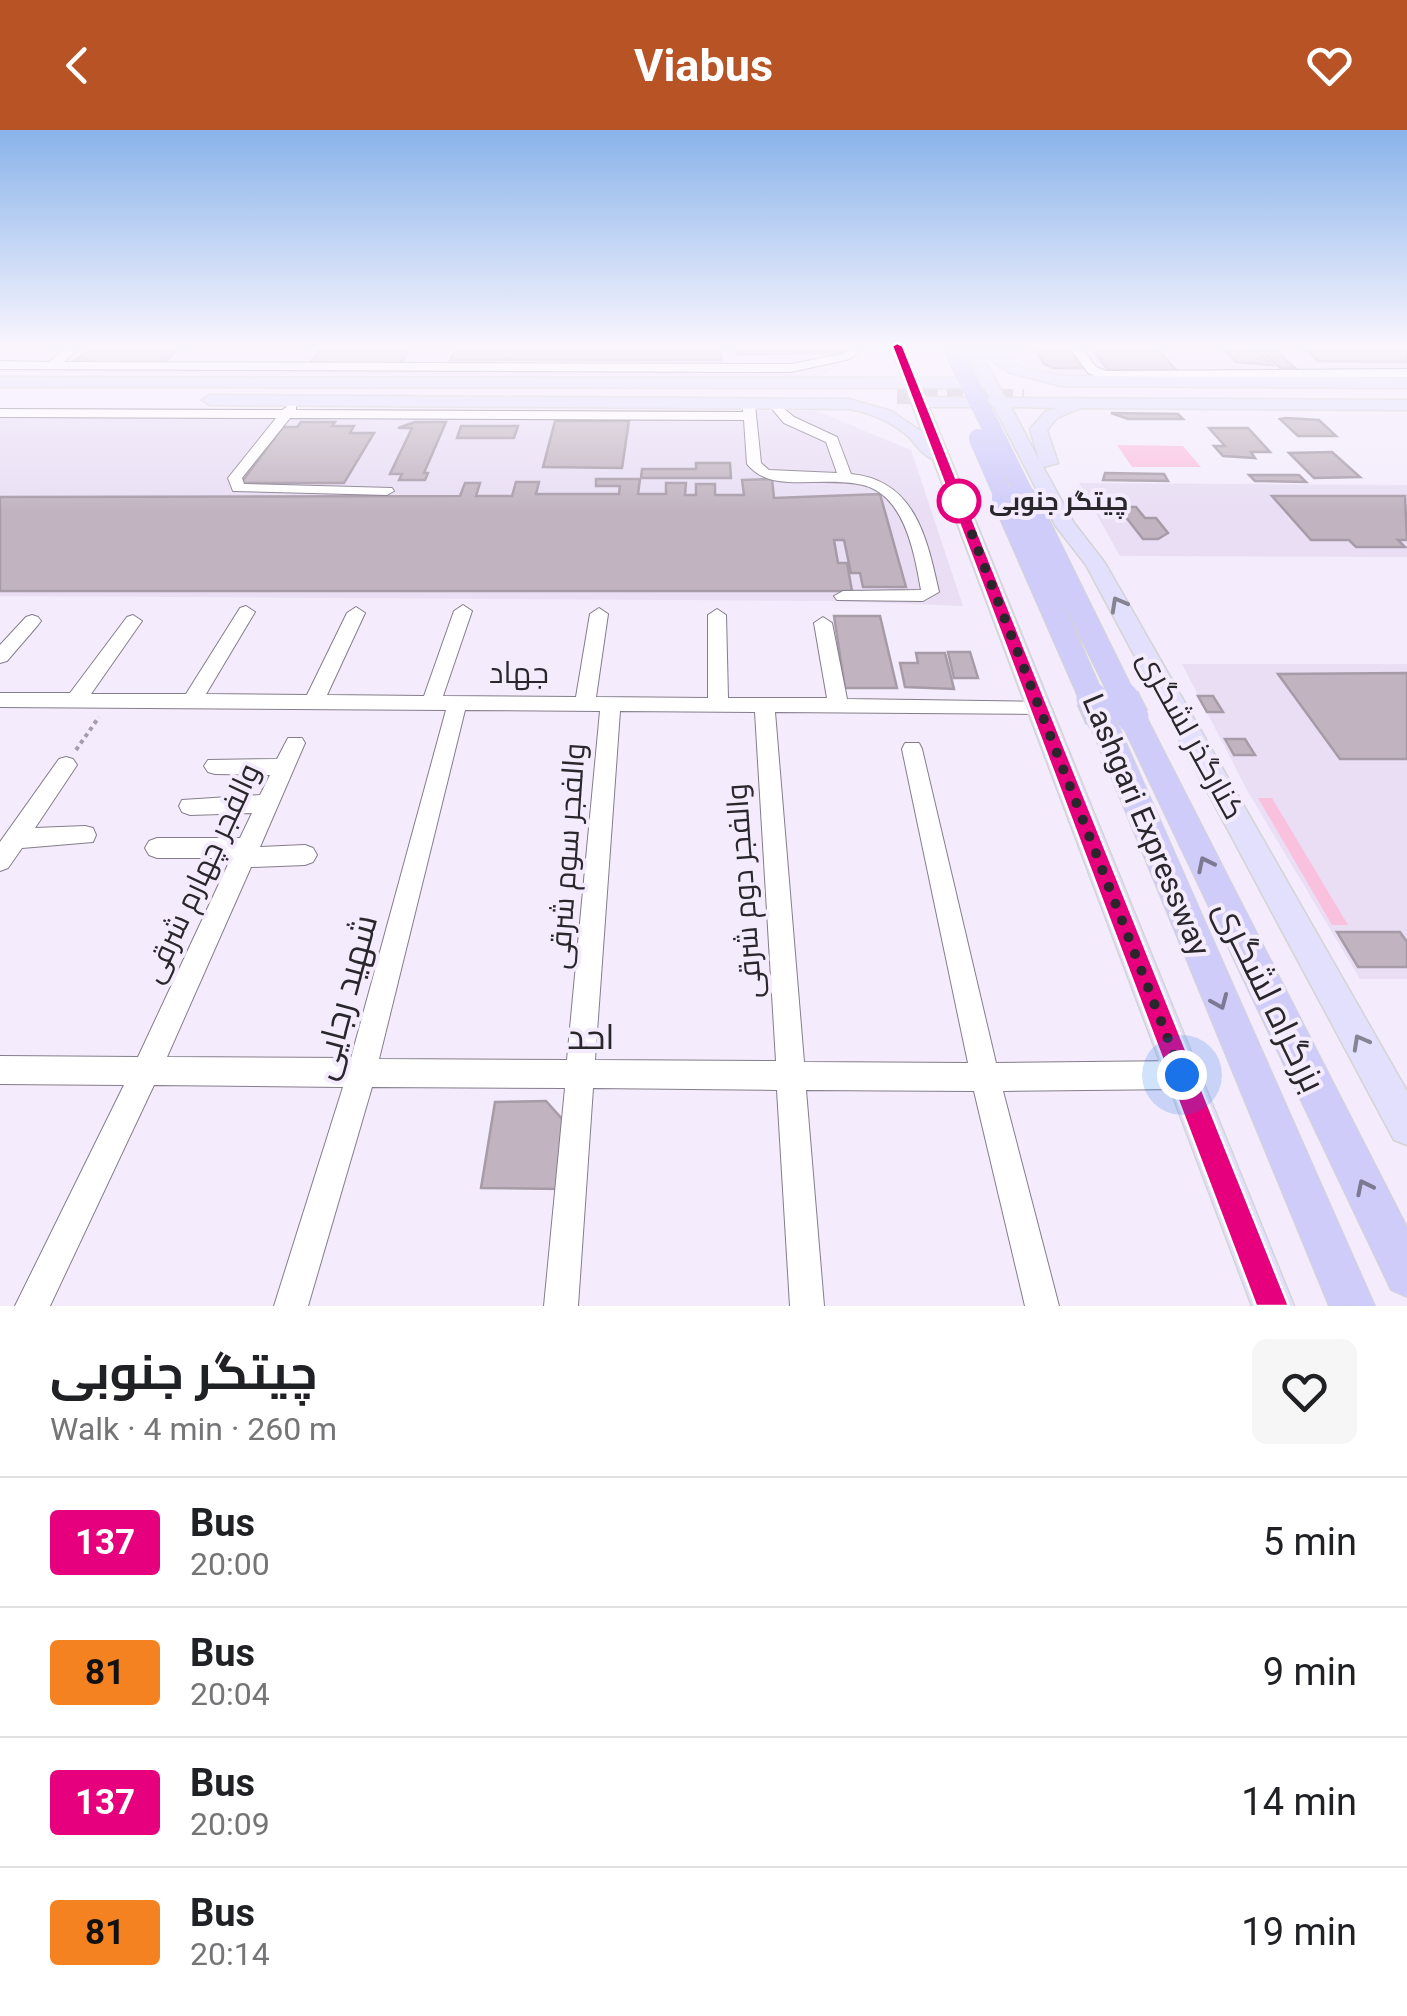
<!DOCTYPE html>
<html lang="en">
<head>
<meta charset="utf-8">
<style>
	body { margin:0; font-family:Roboto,Cairo,sans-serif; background:#f6f6f6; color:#202124; height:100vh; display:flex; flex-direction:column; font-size:38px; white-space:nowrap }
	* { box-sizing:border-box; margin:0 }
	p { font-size:32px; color:#757577 }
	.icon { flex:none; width:55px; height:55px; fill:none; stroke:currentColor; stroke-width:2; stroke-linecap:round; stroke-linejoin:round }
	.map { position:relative; height:1176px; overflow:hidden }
	.side { display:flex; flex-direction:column; background:#fff; flex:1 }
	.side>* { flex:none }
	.badge { padding:0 20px; border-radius:8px; font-size:35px; line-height:65px }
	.you { position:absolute; width:50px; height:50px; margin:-25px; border:8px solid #fff; border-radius:50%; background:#1a73e8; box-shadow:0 0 0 15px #1a73e833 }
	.map>.badge { position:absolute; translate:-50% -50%; box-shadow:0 0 0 5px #fff }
	.round { display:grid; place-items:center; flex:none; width:105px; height:105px; border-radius:15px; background:#f6f6f6 }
	.headline { display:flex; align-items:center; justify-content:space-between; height:170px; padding:0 50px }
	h1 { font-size:48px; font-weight:700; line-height:75px }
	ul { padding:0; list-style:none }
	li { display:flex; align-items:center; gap:30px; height:130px; padding:0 50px; border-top:2px solid #e0e0e0 }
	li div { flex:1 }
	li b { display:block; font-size:38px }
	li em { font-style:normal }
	li .badge { min-width:110px; font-weight:700; text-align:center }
	header { display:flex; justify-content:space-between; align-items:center; height:130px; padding:0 50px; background:#b85325; color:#fff; font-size:45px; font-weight:700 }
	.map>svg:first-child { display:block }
	.built { fill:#e9def4 }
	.green { fill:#fac1df }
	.building { fill:#c1b4c0; stroke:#a79ba7; stroke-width:2.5 }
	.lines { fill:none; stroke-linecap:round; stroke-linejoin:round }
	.major-tunnel { stroke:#cbc4d2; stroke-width:16; stroke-dasharray:16 9; stroke-linecap:butt }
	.minor-casing { stroke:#847d8b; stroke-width:2 }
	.major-casing { stroke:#d4d4d5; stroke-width:3 }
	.highway-casing { stroke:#d4d4d5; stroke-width:2 }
	.path { stroke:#a49eaa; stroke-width:4; stroke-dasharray:4 4; stroke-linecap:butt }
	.minor { fill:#fff; fill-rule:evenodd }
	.major { fill:#e2e0fc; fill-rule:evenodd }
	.highway { fill:#cfccfa; fill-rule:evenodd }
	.highway-bridge-far2-casing { stroke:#d4d4d5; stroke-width:19; stroke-linecap:butt }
	.highway-bridge-far1-casing { stroke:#d4d4d5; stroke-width:26; stroke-linecap:butt }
	.highway-bridge-casing { stroke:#d4d4d5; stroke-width:34; stroke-linecap:butt }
	.highway-bridge-far2 { stroke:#cfccfa; stroke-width:18 }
	.highway-bridge-far1 { stroke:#cfccfa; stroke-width:24 }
	.highway-bridge { stroke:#cfccfa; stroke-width:31 }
	.oneway { stroke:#868394 }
	.oneway2 { stroke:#7c7993 }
	.line { fill:#e6007e; stroke:#fff; stroke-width:2.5 }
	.walk { stroke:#29262c; stroke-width:10; stroke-dasharray:0 18 }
	.stop-dot { fill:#fff; stroke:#e6007e; stroke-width:5 }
	.labels { text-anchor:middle; stroke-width:8; stroke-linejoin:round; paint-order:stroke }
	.far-stop-label { font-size:25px; font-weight:bold; fill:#29262c; stroke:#f4ecfc; text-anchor:start }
	.street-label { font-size:30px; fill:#29262c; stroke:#f4ecfc }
	.near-street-label { font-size:35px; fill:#29262c; stroke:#f4ecfc }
</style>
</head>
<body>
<header><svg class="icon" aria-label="back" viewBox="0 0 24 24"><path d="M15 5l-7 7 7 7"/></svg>Viabus<svg class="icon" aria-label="heart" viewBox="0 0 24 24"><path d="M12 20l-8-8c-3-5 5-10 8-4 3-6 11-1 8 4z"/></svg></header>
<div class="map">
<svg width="1407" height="1176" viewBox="0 0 1407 1176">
	<rect width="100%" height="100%" fill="#f4ecfc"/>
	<path class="built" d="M0 216H870L821 246 0 242Z
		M993 216H1407V249L1050 245 997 222Z
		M0 278 817 281 911 320 963 476 835 471 0 466Z
		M1079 353 1407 355V427L1120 426Z
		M1182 534H1407V849H1360L1248 662Z"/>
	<path class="green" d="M1117 315 1183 316 1201 337H1132Z
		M1258 668H1272L1348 795H1332Z"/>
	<path class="building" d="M92 216H181L164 233H72Z
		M323 216H411L400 234 310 233Z
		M457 216H721V230H450Z
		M736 216H842V223L737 224Z
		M1033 216H1066L1082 238H1053L1044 234Z
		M1090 216H1155L1177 241 1108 240Z
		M1220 216H1252L1272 235 1236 232Z
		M1256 216H1270L1295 238H1280Z
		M1301 216H1407V232L1318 231Z
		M1111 283 1178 284 1183 289H1128Z
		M1286 288 1319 290 1336 306H1298L1280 289Z
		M555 291H629L622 338 543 337Z
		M301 292H335L332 296H354L350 303H374L344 353H241L283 297H297Z
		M415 292H446L424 343H428L425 350H399L402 344H390L412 298H398Z
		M461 296H518L514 308H457Z
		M1209 298H1248L1270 322H1251L1255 328 1223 326 1214 316H1225Z
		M1332 322 1360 347 1314 348 1289 323Z
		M696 333H730L731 348H641L642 339H696Z
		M1105 343 1164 344 1168 351 1103 350Z
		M1249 345H1299L1306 352 1255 351Z
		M596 349H640L638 364H666V353H686L685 365H696V354H715V365H744L742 350 772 349 774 368 880 364 906 457H863L860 443H851L844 410H834L838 433H847L852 461H0V367L460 366 465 353H480L476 366H512L516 352H539L536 364H619L620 356H596Z
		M1272 366H1405L1407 410H1398L1405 417H1356L1349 410H1311Z
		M1118 377H1136L1145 388H1156L1168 403 1158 409H1143Z
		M834 486H880L897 558H845Z
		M948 522H970L978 548H954Z
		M916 523H945L954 559 905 557 900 533H918Z
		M1407 543V629H1340L1278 544Z
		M1198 566H1213L1223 582H1207Z
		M1225 609H1245L1255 625H1234Z
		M1337 802H1400L1407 812V837H1358Z
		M546 971 563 990 559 1059 481 1058 495 972Z"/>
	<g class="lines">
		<path class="major-tunnel" d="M897 266 1024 267"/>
		<g class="minor-casing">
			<path id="minor" d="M68 216H81L64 232 791 234 842 224 854 216H867L850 229 791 242 0 239V231L49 232Z
				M1069 216H1080L1096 237 1106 241 1407 239V247L1105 249 1088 243Z
				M773 269 794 287 837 307 851 344C915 350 927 408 939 462L923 471 837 470 834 466 843 461 921 460C914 421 904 361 858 354 835 350 811 353 788 352 771 351 758 347 747 334L744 290 290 288 242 348 244 354 392 358 394 361 387 365 233 361 228 348 276 288 0 287V279L282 280 291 274 296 275V280L743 282V275L749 271 755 275 761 333 769 340 837 343 826 312 784 293 767 273Z
				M463 475 472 481 443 566 576 567 590 484 599 478 608 484 596 567 708 568V485L717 479 726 485 728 568H827L814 493 823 487 832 493 847 569 1046 572 1049 577 1039 584 775 582 804 932 968 933 902 619 905 613H919L922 619 996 933 1182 931 1192 935 1196 945 1192 955 1182 959 1003 961 1059 1176H1025L974 961 806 960 824 1176H790L777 960 593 958 578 1176H544L565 958 372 957 308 1176H274L343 957 154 955 50 1176H15L124 955 0 954V926L138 927 231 728H157L149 725 145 718 149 711 157 708H240L252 683 190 685 182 682 179 676 182 670 260 665 270 645 215 644 208 642 204 636 208 630 277 629 288 608H302L305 613 260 717 305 715 313 718 317 725 313 732 305 735 251 737 167 927 351 928 446 580 0 577V563H70L127 487 133 485 142 491 91 564H186L240 478 246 476 255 482 206 564 307 565 347 483 356 477 365 483 327 565 424 566 454 481ZM465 580 600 581 567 930 379 929ZM620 581 755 582 776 931 595 930Z
				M32 485 38 487 41 491 38 495 7 531 0 533V515L26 487Z
				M66 627 73 629 77 635 35 698 85 696 93 698 96 705 93 712 22 718 8 738 0 741V712L59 629Z"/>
		</g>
		<g class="major-casing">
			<path id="major" d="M890 216H904L917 248H980L963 216H990L1020 237 1061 246 1407 248V258L1061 256 1010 243 981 223 1005 268 1407 270V280L1080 278 1057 288 1047 300 1058 333 1043 337 1074 393 1105 433 1407 961V1015L1394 1010 1086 435 1055 395 994 277H929L1294 1176H1252L933 329C922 325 917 316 909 307 892 292 871 283 849 279L210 275 202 270 210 265 849 269 891 281 922 302 906 258 0 257V247L902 248ZM921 258H984L990 268 925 267ZM1011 277 1056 278 1045 282 1030 299 1039 330Z"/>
		</g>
		<g class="highway-casing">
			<path id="highway" d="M1101 578 1111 581 1115 588 1375 1176H1329L1087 588 1091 581Z
				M1133 578 1143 581 1147 588 1407 1097V1167L1391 1160 1119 588 1123 581Z"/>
		</g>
		<path class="path" d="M76 620 99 587"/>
		<use href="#minor" class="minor"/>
		<use href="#major" class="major"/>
		<use href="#highway" class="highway"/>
		<g class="highway-bridge-far2-casing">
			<path id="highway-bridge-far2" d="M951 216 1027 370
				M978 308 1005 370"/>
		</g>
		<g class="highway-bridge-far1-casing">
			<path id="highway-bridge-far1" d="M1004 368 1093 571
				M1025 368 1125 571"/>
		</g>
		<g class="highway-bridge-casing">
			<path id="highway-bridge" d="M1092 568 1101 588
				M1123 568 1133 588"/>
		</g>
		<use href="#highway-bridge-far2" class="highway-bridge-far2"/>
		<use href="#highway-bridge-far1" class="highway-bridge-far1"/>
		<use href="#highway-bridge" class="highway-bridge"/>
	</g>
	<defs><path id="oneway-chevron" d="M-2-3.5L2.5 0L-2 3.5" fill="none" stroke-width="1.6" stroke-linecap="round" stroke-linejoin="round" transform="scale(2.5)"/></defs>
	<g class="oneway">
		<use href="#oneway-chevron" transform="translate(1118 474) rotate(-119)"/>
		<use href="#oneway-chevron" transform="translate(1360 912) rotate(-119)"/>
	</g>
	<g class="oneway2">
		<use href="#oneway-chevron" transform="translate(1205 734) rotate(-116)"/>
		<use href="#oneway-chevron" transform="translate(1220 872) rotate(67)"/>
		<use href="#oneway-chevron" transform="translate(1364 1057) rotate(-116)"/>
	</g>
	<linearGradient id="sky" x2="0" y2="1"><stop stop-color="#89b3ea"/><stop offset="0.57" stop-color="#faf6fe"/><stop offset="1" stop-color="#faf6fe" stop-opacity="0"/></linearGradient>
	<rect width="1407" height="381" fill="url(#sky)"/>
	<path class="line" d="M897 213 903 216 1289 1176H1256L892 216Z"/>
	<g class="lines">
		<path class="walk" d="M959 371 1182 945"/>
	</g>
	<circle class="stop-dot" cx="959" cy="371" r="20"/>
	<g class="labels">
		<g class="far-stop-label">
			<text x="989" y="380">چیتگر جنوبی</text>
		</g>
		<g class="street-label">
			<text x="519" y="553">جهاد</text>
			<text transform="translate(1191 605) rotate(61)" y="10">کنارگذر لشگری</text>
			<text transform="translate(1146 695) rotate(67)" y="10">Lashgari Expressway</text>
			<text transform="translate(567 726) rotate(-86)" y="10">والفجر سوم شرقی</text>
			<text transform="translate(201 743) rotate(-65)" y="10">والفجر چهارم شرقی</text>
			<text transform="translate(744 761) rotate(-94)" y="10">والفجر دوم شرقی</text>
		</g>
		<g class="near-street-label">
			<text transform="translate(1270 866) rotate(64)" y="12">بزرگراه لشگری</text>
			<text transform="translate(344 867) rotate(-75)" y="12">شهید رجایی</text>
			<text x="591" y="919">احد</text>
		</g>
	</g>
</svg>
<div class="you" style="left:1182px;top:945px"></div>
</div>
<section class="side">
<div class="headline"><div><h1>چیتگر جنوبی</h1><p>Walk · 4 min · 260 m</p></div><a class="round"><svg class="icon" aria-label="heart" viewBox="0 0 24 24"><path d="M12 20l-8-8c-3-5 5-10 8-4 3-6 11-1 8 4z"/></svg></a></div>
<ul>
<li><span class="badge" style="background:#e6007e;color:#fff">137</span><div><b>Bus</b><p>20:00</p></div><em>5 min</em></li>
<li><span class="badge" style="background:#f58220;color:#111">81</span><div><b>Bus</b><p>20:04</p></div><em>9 min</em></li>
<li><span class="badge" style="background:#e6007e;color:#fff">137</span><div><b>Bus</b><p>20:09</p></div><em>14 min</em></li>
<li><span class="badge" style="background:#f58220;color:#111">81</span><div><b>Bus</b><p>20:14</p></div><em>19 min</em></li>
</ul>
</section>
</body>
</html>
